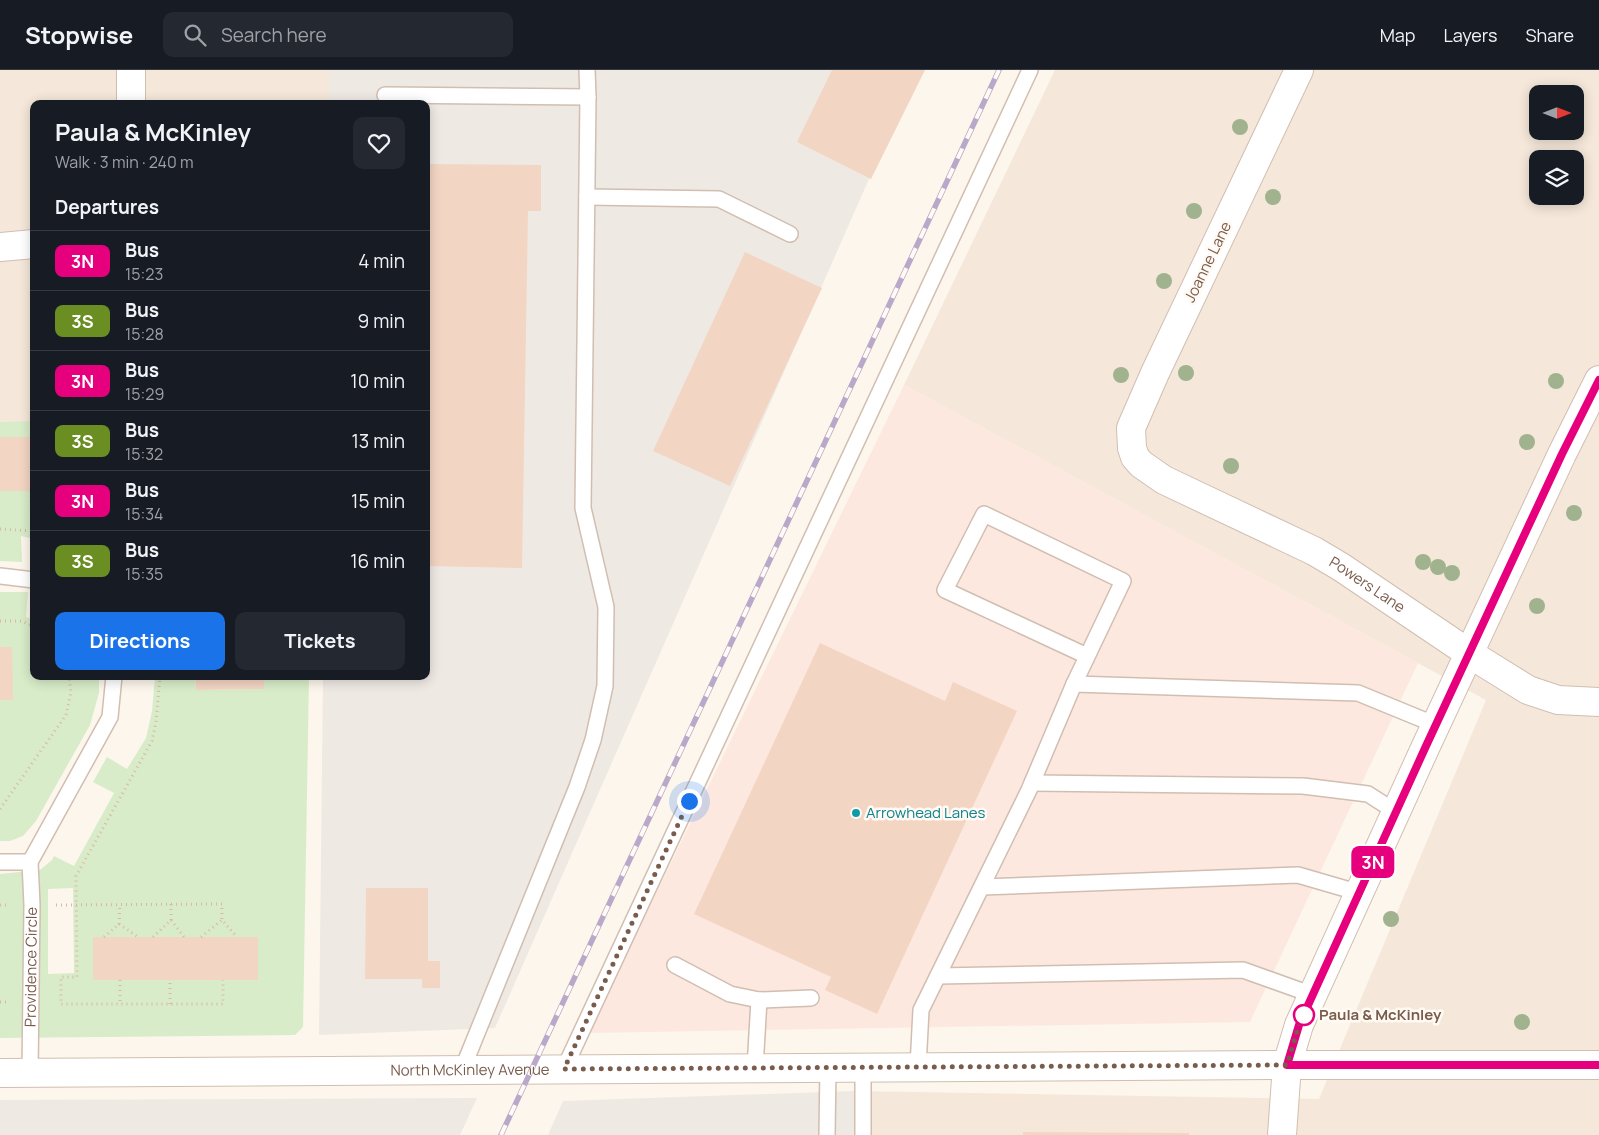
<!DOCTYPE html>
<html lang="en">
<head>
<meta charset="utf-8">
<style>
	body { margin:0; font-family:Manrope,sans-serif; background:#242831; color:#f1f3f6; height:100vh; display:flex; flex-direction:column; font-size:19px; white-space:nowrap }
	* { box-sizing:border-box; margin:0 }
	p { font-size:16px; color:#9ea1a6 }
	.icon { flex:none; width:28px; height:28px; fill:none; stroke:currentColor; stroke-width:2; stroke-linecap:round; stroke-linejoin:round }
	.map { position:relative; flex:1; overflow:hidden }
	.sheet { position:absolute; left:30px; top:30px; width:400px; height:580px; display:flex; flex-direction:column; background:#171b24; border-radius:10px; box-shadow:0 2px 12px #0003 }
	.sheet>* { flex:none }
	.badge { padding:0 10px; border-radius:8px; font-size:18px; line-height:32px }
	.needle { width:32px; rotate:90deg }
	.buttons { position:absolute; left:1529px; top:15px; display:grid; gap:10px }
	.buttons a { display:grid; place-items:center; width:55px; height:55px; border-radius:10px; background:#171b24; box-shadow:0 2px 12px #0003; font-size:25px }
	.you { position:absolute; width:25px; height:25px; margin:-12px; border:4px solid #fff; border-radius:50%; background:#1a73e8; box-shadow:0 0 0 8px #1a73e833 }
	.map>.badge { position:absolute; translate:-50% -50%; box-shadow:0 0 0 2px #fff }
	h2 { padding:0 25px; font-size:19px; line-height:45px }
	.round { display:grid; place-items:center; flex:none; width:52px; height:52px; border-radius:10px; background:#242831 }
	.headline { display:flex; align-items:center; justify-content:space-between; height:85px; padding:0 25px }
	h1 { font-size:24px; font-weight:700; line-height:38px }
	.button { display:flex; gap:10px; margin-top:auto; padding:10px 25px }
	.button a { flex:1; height:58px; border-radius:10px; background:#1a73e8; color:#fff; font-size:20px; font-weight:700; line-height:58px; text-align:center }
	.button a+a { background:#242831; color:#f1f3f6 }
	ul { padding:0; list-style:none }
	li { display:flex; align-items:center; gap:15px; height:60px; padding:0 25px; border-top:1px solid #363941 }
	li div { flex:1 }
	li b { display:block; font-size:19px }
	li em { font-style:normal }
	li .badge { min-width:55px; font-weight:700; text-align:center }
	header { display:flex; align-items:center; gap:30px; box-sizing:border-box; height:70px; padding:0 25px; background:#171b24; border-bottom:1px solid #363941 }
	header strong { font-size:24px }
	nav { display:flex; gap:28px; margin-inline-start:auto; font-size:18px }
	.search { width:350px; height:45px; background:#242831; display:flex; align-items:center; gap:12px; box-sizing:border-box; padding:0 18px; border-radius:10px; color:#9ea1a6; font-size:19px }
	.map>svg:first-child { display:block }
	.residential { fill:#f5e8da; fill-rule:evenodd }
	.commercial { fill:#fde8e0 }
	.industrial { fill:#efe9e4 }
	.green { fill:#d8ecc9; fill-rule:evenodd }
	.building { fill:#f3d5c3 }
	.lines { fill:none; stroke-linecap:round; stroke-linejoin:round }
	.service-casing { stroke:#d1beb0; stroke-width:18 }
	.minor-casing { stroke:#d1beb0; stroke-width:30 }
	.tertiary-casing { stroke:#d1beb0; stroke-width:30 }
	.path { stroke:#d9b8a5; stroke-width:3; stroke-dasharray:1 4; stroke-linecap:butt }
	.service { stroke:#fff; stroke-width:15 }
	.minor { stroke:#fff; stroke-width:28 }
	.tertiary { stroke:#fff; stroke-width:28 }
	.rail-casing { stroke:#b9a8c9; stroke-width:5.5 }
	.rail { stroke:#fffaf3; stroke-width:4; stroke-dasharray:11; stroke-linecap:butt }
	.tree { fill:#a0b28e }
	.line-casing { stroke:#fff; stroke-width:11 }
	.line { stroke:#e6007e; stroke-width:8 }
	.walk { stroke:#7a5c4d; stroke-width:5; stroke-dasharray:0 9 }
	.culture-dot { fill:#0f9aa8; stroke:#fffaf3; stroke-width:2 }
	.stop-dot { fill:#fff; stroke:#e6007e; stroke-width:2.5 }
	.labels { text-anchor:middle; stroke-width:5; stroke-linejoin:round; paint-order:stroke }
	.street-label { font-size:15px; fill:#7a5c4d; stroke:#fffaf3 }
	.culture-label { font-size:15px; fill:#0d838f; stroke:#fffaf3; text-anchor:start }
	.stop-label { font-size:15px; font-weight:bold; fill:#7a5c4d; stroke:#fffaf3; text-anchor:start }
</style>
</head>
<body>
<header>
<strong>Stopwise</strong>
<div class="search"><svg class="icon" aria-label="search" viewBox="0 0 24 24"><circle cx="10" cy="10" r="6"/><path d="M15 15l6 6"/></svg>Search here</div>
<nav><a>Map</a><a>Layers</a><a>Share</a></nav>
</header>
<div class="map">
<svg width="1599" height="1065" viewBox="0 0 1599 1065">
	<rect width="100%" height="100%" fill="#fdf6ec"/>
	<path class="residential" d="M0 0H329V34H34V355H0Z
		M1055 0H1599V1065H854L855 1021 1319 1029 1486 630 904 315ZM1538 24H1575V61H1538ZM1538 89H1575V126H1538Z"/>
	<path class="commercial" d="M904 315 1418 593 1250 952 588 963Z"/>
	<path class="industrial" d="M329 0H917L495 958 319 965 323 606H426V34H329Z
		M855 1021 854 1065H548L563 1031Z
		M477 1028 460 1065H0V1030Z"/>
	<path class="green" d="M34 351V367H0V352Z
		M0 421H34V469L21 466 22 492 0 491Z
		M0 522H28L26 547 34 550V606H76L78 610 99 608V623L90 655 36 751 23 766 10 771H0V630H13L0 577Z
		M155 606H195L196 620 263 619 264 606H309L303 957 295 965 0 968V804L40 800 52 790 54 786 74 796 114 723 93 712 107 687 127 699 146 668 152 641ZM73 818 74 903 48 904V819ZM237 867H258V910H93V868Z"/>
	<path class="building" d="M832 0H925L871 109 797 72Z
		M426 94 541 95V141H528L522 498 426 496Z
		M745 182 822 218 730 416 653 381Z
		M0 367H34V421H0Z
		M820 573 945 631 953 612 1017 641 877 944 825 920 831 907 694 844Z
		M0 577H12L13 630H0Z
		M195 606H264V619L196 620Z
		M366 818H428V891H440V918H422V909H365Z
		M93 867H258V910H93Z
		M1023 1062 1189 1063V1065H1023Z"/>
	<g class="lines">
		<g class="service-casing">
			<g id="service">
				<path d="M385 25 588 27"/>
				<path d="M587 127 719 129 790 164"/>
				<path d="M0 506 34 510"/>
				<path d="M1074 614 1123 511 984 444 945 520 1087 586"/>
				<path d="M1032 713 1303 716 1368 724 1396 742"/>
				<path d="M0 792H30"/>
				<path d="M982 817 1298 805 1360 823"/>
				<path d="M675 895 730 924 759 930 811 928"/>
				<path d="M938 906 1243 900 1313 925"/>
				<path d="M918 997 921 940 1029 720 1074 614 1358 623 1436 655"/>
				<path d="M755 998 759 930"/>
				<path d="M564 999 1030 0"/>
				<path d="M462 1000 577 717 593 670 605 616 606 537 583 438 588 27 587 0"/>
				<path id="s1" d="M30 1002 32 835 30 792 110 647 114 606"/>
				<path d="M827 1065 828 997"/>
				<path d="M863 1065V997"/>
			</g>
		</g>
		<g class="minor-casing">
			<g id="minor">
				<path id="s2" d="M1299 0 1155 303 1131 358 1132 378 1135 387 1141 394 1164 410 1314 481 1341 497 1470 584 1528 620 1558 630 1599 632"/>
				<path d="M131 34V0"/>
				<path d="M0 177 34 174"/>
				<path d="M1282 1065 1287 995"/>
			</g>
		</g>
		<g class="tertiary-casing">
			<g id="tertiary">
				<path d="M1287 995 1299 955 1426 676 1562 384 1599 310"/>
				<path id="s3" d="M0 1003 1287 995H1599"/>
			</g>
		</g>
		<path class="path" d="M31 421 32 461
			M0 459 33 461
			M0 551H22L34 557
			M160 606 156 652 152 671 76 806 77 907H61V934H223V910
			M0 739 66 645 71 622 69 606
			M171 834V850
			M0 835H9
			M56 835 222 834V850
			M119 854 120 834
			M104 867 119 854 138 867
			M153 867 171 850 184 867
			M201 867 222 850 237 867
			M120 910V934
			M0 932H8
			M170 934V910"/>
		<use href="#service" class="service"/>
		<use href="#minor" class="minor"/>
		<use href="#tertiary" class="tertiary"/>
		<g class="rail-casing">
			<path id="rail" d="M501 1065 999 0"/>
		</g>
		<use href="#rail" class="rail"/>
	</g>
	<g class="tree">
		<circle cx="1240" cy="57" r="8"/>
		<circle cx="1273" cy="127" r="8"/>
		<circle cx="1194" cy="141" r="8"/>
		<circle cx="1164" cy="211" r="8"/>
		<circle cx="1186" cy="303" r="8"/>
		<circle cx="1121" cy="305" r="8"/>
		<circle cx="1556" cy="311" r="8"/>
		<circle cx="1527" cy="372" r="8"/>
		<circle cx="1231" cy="396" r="8"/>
		<circle cx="1574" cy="443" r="8"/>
		<circle cx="1423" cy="492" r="8"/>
		<circle cx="1438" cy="497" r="8"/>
		<circle cx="1452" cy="503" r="8"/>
		<circle cx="1537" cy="536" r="8"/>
		<circle cx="1391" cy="849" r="8"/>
		<circle cx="1522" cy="952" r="8"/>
	</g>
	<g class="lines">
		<g class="line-casing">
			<path id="line" d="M1599 310 1562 384 1426 676 1299 955 1287 995H1599"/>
		</g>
		<use href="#line" class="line"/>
		<path class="walk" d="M689 731 564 999 1287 995 1299 955 1305 942 1304 945"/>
	</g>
	<circle class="culture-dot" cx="856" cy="743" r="5"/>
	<circle class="stop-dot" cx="1304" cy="945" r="10"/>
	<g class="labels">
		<g class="street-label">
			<text transform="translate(1208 192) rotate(-64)" y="5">Joanne Lane</text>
			<text dy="5" stroke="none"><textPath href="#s2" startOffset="691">Powers Lane</textPath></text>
			<text dy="5" stroke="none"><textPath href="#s1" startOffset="105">Providence Circle</textPath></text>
			<text dy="5" stroke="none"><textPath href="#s3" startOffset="470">North McKinley Avenue</textPath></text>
		</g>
		<g class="culture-label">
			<text x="866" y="748">Arrowhead Lanes</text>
		</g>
		<g class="stop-label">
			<text x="1319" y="950">Paula &amp; McKinley</text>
		</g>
	</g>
</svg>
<div class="buttons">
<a><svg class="needle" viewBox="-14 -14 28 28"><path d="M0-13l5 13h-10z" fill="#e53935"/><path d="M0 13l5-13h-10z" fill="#9ea1a6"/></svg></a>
<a><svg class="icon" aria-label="layers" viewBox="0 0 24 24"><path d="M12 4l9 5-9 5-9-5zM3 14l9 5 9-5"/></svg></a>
</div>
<div class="you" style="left:689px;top:731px"></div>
<b class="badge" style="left:1373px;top:792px;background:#e6007e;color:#fff">3N</b>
<section class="sheet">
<div class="headline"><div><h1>Paula &amp; McKinley</h1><p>Walk · 3 min · 240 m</p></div><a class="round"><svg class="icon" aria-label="heart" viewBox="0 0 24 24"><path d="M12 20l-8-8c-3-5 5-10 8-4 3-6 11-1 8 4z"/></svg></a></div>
<h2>Departures</h2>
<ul>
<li><span class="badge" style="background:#e6007e;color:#fff">3N</span><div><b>Bus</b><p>15:23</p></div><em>4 min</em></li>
<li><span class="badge" style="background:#6b8e23;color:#fff">3S</span><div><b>Bus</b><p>15:28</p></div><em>9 min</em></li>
<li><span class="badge" style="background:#e6007e;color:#fff">3N</span><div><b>Bus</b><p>15:29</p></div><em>10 min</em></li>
<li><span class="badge" style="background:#6b8e23;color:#fff">3S</span><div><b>Bus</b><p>15:32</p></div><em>13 min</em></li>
<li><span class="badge" style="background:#e6007e;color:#fff">3N</span><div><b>Bus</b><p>15:34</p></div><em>15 min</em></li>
<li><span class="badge" style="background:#6b8e23;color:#fff">3S</span><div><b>Bus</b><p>15:35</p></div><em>16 min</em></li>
</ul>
<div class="button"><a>Directions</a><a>Tickets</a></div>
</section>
</div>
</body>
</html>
